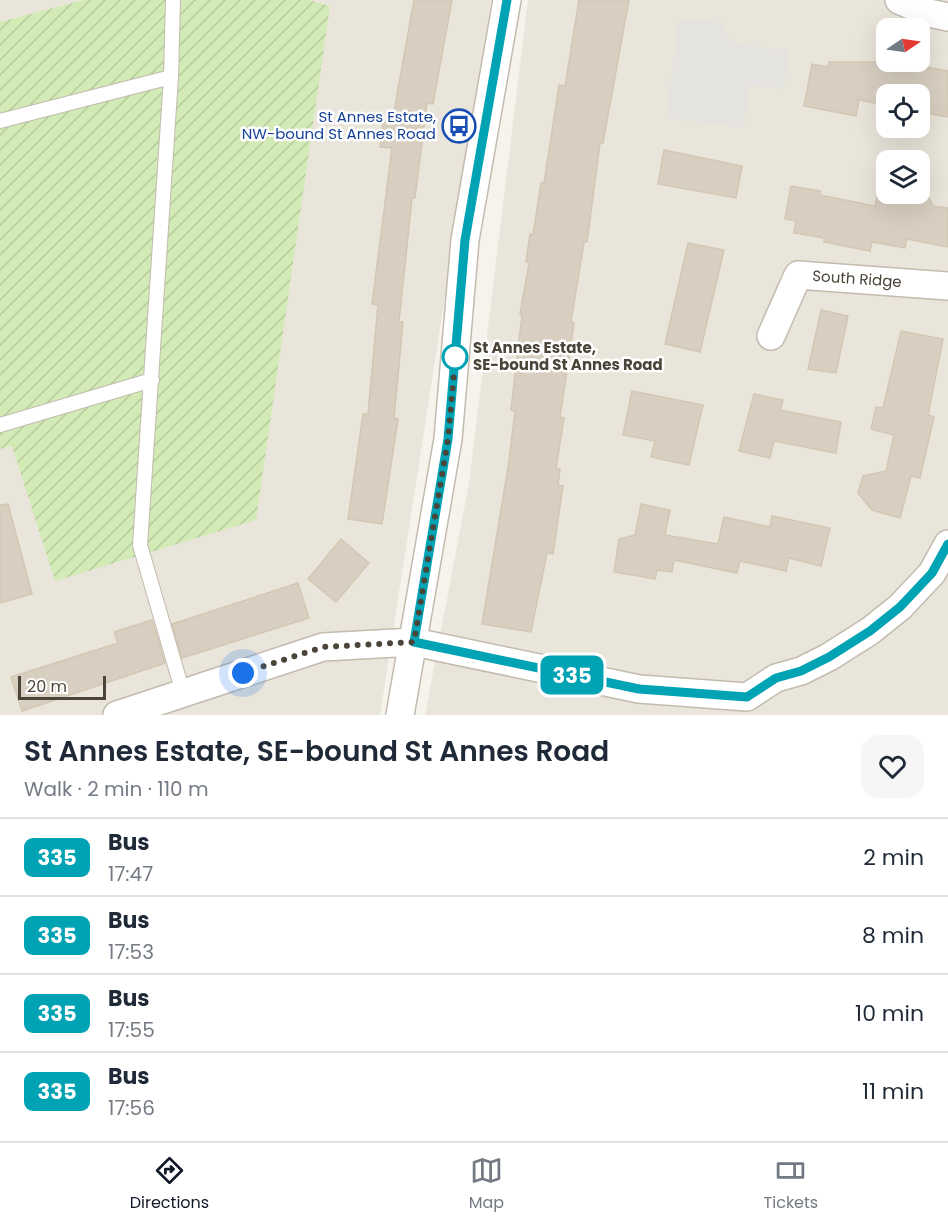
<!DOCTYPE html>
<html lang="en">
<head>
<meta charset="utf-8">
<style>
	body { margin:0; font-family:Poppins,sans-serif; background:#f6f6f7; color:#1f2937; height:100vh; display:flex; flex-direction:column; font-size:22px; white-space:nowrap }
	* { box-sizing:border-box; margin:0 }
	p { font-size:20px; color:#747a83 }
	.icon { flex:none; width:33px; height:33px; fill:none; stroke:currentColor; stroke-width:2; stroke-linecap:round; stroke-linejoin:round }
	.map { position:relative; height:715px; overflow:hidden }
	.panel { display:flex; flex-direction:column; background:#fff; flex:1 }
	.panel>* { flex:none }
	.badge { padding:0 12px; border-radius:9px; font-size:21px; line-height:39px }
	.needle { width:39px; rotate:77deg }
	.tools { position:absolute; left:876px; top:18px; display:grid; gap:12px }
	.tools a { display:grid; place-items:center; width:54px; height:54px; border-radius:12px; background:#fff; box-shadow:0 6px 24px #0002; font-size:30px }
	.scale { position:absolute; left:18px; bottom:15px; width:88px; box-sizing:border-box; padding-left:6px; border:3px solid #4b4439; border-top:0; font-size:16px; line-height:21px; white-space:nowrap; color:#4b4439; -webkit-text-stroke:4px #fff; paint-order:stroke }
	.you { position:absolute; width:30px; height:30px; margin:-15px; border:4px solid #fff; border-radius:50%; background:#1a73e8; box-shadow:0 0 0 9px #1a73e833 }
	.map>.badge { position:absolute; translate:-50% -50%; box-shadow:0 0 0 3px #fff }
	.round { display:grid; place-items:center; flex:none; width:63px; height:63px; border-radius:18px; background:#f6f6f7 }
	.head { display:flex; align-items:center; justify-content:space-between; height:102px; padding:0 24px }
	h1 { font-size:28px; font-weight:600; line-height:45px }
	ul { padding:0; list-style:none }
	li { display:flex; align-items:center; gap:18px; height:78px; padding:0 24px; border-top:2px solid #e0e1e3 }
	li div { flex:1 }
	li b { display:block; font-size:22px }
	li em { font-style:normal }
	li .badge { min-width:66px; font-weight:700; text-align:center }
	.tabs { display:flex; justify-content:space-around; align-items:center; height:84px; border-top:2px solid #e0e1e3; background:#fff; font-size:16px; color:#747a83 }
	.tabs a { display:grid; justify-items:center; gap:3px }
	.tabs .on { color:#111827 }
	.map>svg:first-child { display:block }
	.residential { fill:#eae5da; fill-rule:evenodd }
	.garden { fill:url(#garden-furrows) }
	.parking { fill:#e5e3e0 }
	.building { fill:#d8cfc1; stroke:#d3c7b4; stroke-width:1.5 }
	.lines { fill:none; stroke-linecap:round; stroke-linejoin:round }
	.service-casing { stroke:#c2bbae; stroke-width:16 }
	.minor-casing { stroke:#c2bbae; stroke-width:30 }
	.service { stroke:#fff; stroke-width:14 }
	.minor { stroke:#fff; stroke-width:27 }
	.line-casing { stroke:#fff; stroke-width:14 }
	.line { stroke:#00a3b4; stroke-width:9 }
	.walk { stroke:#4b4439; stroke-width:6; stroke-dasharray:0 10.8 }
	.stop-dot { fill:#fff; stroke:#00a3b4; stroke-width:3 }
	.labels { text-anchor:middle; stroke-width:5; stroke-linejoin:round; paint-order:stroke }
	.transit-label { font-size:15px; fill:#164399; stroke:#fff; text-anchor:end }
	.street-label { font-size:15px; fill:#4b4439; stroke:#fff }
	.stop-label { font-size:15px; font-weight:bold; fill:#4b4439; stroke:#fff; text-anchor:start }
</style>
</head>
<body>
<div class="map">
<svg width="948" height="715" viewBox="0 0 948 715">
	<defs>
		<pattern id="garden-furrows" width="10" height="10" patternUnits="userSpaceOnUse" patternTransform="scale(1.5)"><rect width="10" height="10" fill="#d2eab5"/><path d="M-1 1l2-2M0 10L10 0M9 11l2-2" fill="none" stroke="#b6ca9c"/></pattern>
	</defs>
	<rect width="100%" height="100%" fill="#f6f3ec"/>
	<path class="residential" d="M0 0H83L0 22Z
		M309 0H491L380 715H0V449L12 446 330 6Z
		M528 0H948V715H425L469 483ZM886 28H920V62H886ZM886 94H920V128H886ZM886 160H920V194H886Z"/>
	<path class="garden" d="M83 0H309L330 6 256 520 55 581 12 446 0 449V22Z"/>
	<path class="parking" d="M679 18 721 23 723 32 734 44 789 50 784 89 749 85 744 128 666 118Z"/>
	<path class="building" d="M414 0H452L433 104 427 103 415 198H412L399 322H403L394 418 398 419 382 524 348 519 363 414H368L378 305 372 304 392 148 380 147 383 122 392 123Z
		M579 0H629L603 143H600L587 242H584L571 322 574 323 560 417 564 418 556 469H560L558 485 563 486 553 554 547 553 531 632 482 624 509 461 515 411 511 410 522 315 520 314 529 263 526 262 530 234 533 235 541 183H544L559 85 565 86Z
		M829 62H911V64L948 71V117L920 112V94H886V105L859 100 856 116 804 106 812 64 828 67Z
		M664 150 742 166 736 198 658 184Z
		M920 179 933 206 948 208V247L907 239 905 248 872 242 870 251 824 242V238L794 233 796 221 785 219 791 186 820 191V195L875 206 877 196 911 202 913 194H920Z
		M688 243 724 250 700 352 665 344Z
		M821 310 848 316 836 373 808 369Z
		M901 331 943 339 928 415 934 417 920 478 911 476 900 518 872 510 858 493 863 476 886 471 894 435 871 429 876 407 883 408Z
		M632 391 703 405 689 465 651 457 655 441 623 435Z
		M754 394 783 400 780 410 841 422 836 453 774 441 770 458 739 451Z
		M8 504 32 594 0 603V505Z
		M641 504 670 510 665 535 718 544 724 517 770 527 772 516 830 528 821 566 789 558 786 571 740 561 737 573 674 560 672 572 657 570 655 579 614 572 619 539 635 535Z
		M341 539 369 563 336 602 308 579Z
		M298 583 309 618 182 658 172 624Z
		M152 620 165 663 22 711 11 677 118 643 114 632Z"/>
	<g class="lines">
		<g class="service-casing">
			<path id="service" d="M173 0 171 77 140 545 183 693
				M0 121 171 77
				M0 425 152 380"/>
		</g>
		<g class="minor-casing">
			<path id="minor" d="M899 0 929 13 948 17
				M771 336 798 275 948 286
				M117 715 323 647 414 642 639 689 747 697 776 678 801 671 829 657 870 631 900 607 932 573 948 544
				M400 715 448 439 465 240 507 0"/>
		</g>
		<use href="#service" class="service"/>
		<use href="#minor" class="minor"/>
	</g>
	<g class="lines">
		<g class="line-casing">
			<path id="line" d="M507 0 465 240 448 439 414 642 639 689 747 697 776 678 801 671 829 657 870 631 900 607 932 573 948 544"/>
		</g>
		<use href="#line" class="line"/>
		<path class="walk" d="M243 673 323 647 414 642 448 439 456 351 455 357"/>
	</g>
	<defs>
		<g id="bus-ring" transform="scale(1.725)"><circle r="9.5" fill="#fff" stroke="#1a4fb4" stroke-width="1.5"/><path d="M-5-6H5V4H4V6H2V4H-2V6H-4V4H-5ZM-3.5-4V0h7V-4ZM-3.5 1.2v1.5H-2V1.2ZM2 1.2v1.5H3.5V1.2Z" fill="#1a4fb4"/></g>
	</defs>
	<g fill-rule="evenodd">
		<use href="#bus-ring" x="459" y="126"/>
	</g>
	<circle class="stop-dot" cx="455" cy="357" r="12"/>
	<g class="labels">
		<g class="transit-label">
			<text x="436" y="122">St Annes Estate,<tspan x="436" dy="17">NW-bound St Annes Road</tspan></text>
		</g>
		<g class="street-label">
			<text transform="translate(857 279) rotate(4)" y="5">South Ridge</text>
		</g>
		<g class="stop-label">
			<text x="473" y="353">St Annes Estate,<tspan x="473" dy="17">SE-bound St Annes Road</tspan></text>
		</g>
	</g>
</svg>
<div class="tools">
<a><svg class="needle" viewBox="-14 -14 28 28"><path d="M0-13l5 13h-10z" fill="#e53935"/><path d="M0 13l5-13h-10z" fill="#747a83"/></svg></a>
<a><svg class="icon" aria-label="locate" viewBox="0 0 24 24"><circle cx="12" cy="12" r="6"/><path d="M12 2v4M12 18v4M2 12h4M18 12h4"/></svg></a>
<a><svg class="icon" aria-label="layers" viewBox="0 0 24 24"><path d="M12 4l9 5-9 5-9-5zM3 14l9 5 9-5"/></svg></a>
</div>
<div class="scale">20 m</div>
<div class="you" style="left:243px;top:673px"></div>
<b class="badge" style="left:572px;top:675px;background:#00a3b4;color:#fff">335</b>
</div>
<section class="panel">
<div class="head"><div><h1>St Annes Estate, SE-bound St Annes Road</h1><p>Walk · 2 min · 110 m</p></div><a class="round"><svg class="icon" aria-label="heart" viewBox="0 0 24 24"><path d="M12 20l-8-8c-3-5 5-10 8-4 3-6 11-1 8 4z"/></svg></a></div>
<ul>
<li><span class="badge" style="background:#00a3b4;color:#fff">335</span><div><b>Bus</b><p>17:47</p></div><em>2 min</em></li>
<li><span class="badge" style="background:#00a3b4;color:#fff">335</span><div><b>Bus</b><p>17:53</p></div><em>8 min</em></li>
<li><span class="badge" style="background:#00a3b4;color:#fff">335</span><div><b>Bus</b><p>17:55</p></div><em>10 min</em></li>
<li><span class="badge" style="background:#00a3b4;color:#fff">335</span><div><b>Bus</b><p>17:56</p></div><em>11 min</em></li>
</ul>
</section>
<nav class="tabs">
<a class="on"><svg class="icon" aria-label="directions" viewBox="0 0 24 24"><path d="M12 3l9 9-9 9-9-9zM9 14v-3h6M13 9l2 2-2 2"/></svg>Directions</a>
<a><svg class="icon" aria-label="map" viewBox="0 0 24 24"><path d="M3 6l6-2 6 2 6-2v14l-6 2-6-2-6 2zM9 4v14M15 6v14"/></svg>Map</a>
<a><svg class="icon" aria-label="tickets" viewBox="0 0 24 24"><path d="M3 7h18v10H3zM15 7v10"/></svg>Tickets</a>
</nav>
</body>
</html>
